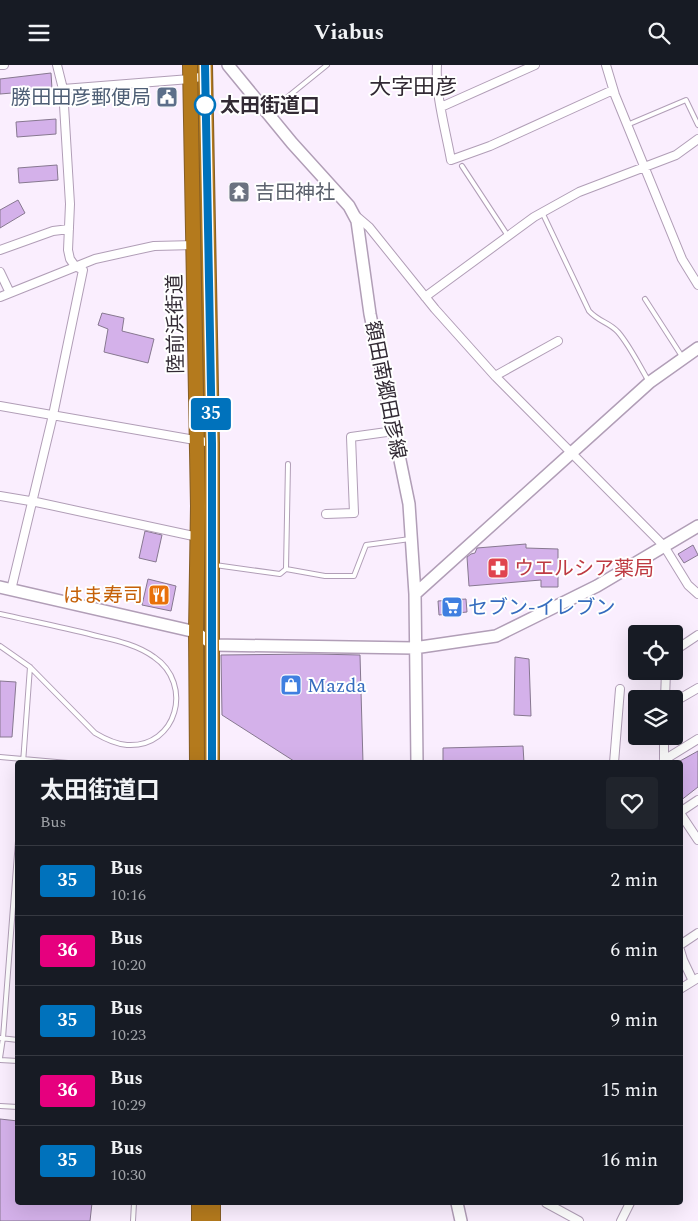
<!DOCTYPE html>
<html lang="en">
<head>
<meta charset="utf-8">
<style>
	body { margin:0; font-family:Spectral,"Noto Sans JP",serif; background:#20242c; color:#f1f3f6; height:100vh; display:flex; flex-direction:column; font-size:19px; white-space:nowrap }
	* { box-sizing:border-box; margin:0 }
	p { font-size:16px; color:#9ea1a6 }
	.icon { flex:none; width:28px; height:28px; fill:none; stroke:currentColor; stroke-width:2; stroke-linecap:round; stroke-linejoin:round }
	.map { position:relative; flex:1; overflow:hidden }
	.details { position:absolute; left:15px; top:695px; width:668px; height:445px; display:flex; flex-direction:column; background:#171b24; border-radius:5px; box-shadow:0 5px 20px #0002 }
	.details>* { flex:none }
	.badge { padding:0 10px; border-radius:4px; font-size:18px; line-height:32px }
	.fabs { position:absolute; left:628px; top:560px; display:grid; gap:10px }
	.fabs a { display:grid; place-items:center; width:55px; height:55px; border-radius:5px; background:#171b24; box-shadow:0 5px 20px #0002; font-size:25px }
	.map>.badge { position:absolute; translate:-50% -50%; box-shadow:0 0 0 2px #fff }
	.round { display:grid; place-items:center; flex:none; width:52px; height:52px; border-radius:5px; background:#20242c }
	.headline { display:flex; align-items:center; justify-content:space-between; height:85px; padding:0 25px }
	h1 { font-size:24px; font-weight:700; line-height:38px }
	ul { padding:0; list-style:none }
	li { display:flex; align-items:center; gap:15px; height:70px; padding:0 25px; border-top:1px solid #363941 }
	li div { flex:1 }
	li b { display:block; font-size:19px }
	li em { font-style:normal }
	li .badge { min-width:55px; font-weight:700; text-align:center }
	header { display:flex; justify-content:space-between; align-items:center; height:65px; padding:0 25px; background:#171b24; font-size:22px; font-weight:700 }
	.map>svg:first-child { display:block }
	.building { fill:#d4b1ea; stroke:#877890 }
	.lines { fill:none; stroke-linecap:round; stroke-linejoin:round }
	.lane-casing { stroke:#b19eb7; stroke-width:6 }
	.street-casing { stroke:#b19eb7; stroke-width:10 }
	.secondary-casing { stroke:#b19eb7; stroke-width:14 }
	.highway-casing { stroke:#865e25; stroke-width:16 }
	.lane { stroke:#fff; stroke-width:4 }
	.street { stroke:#fff; stroke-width:8 }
	.secondary { stroke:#fff; stroke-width:11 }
	.highway { stroke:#b47a1d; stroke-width:14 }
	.line-casing { stroke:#fff; stroke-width:11 }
	.line { stroke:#0072bc; stroke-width:8 }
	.stop-dot { fill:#fff; stroke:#0072bc; stroke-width:2.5 }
	.labels { text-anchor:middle; stroke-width:4; stroke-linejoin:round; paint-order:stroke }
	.service-label { font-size:20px; fill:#4e5e75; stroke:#fff; text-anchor:end }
	.stop-label { font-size:20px; font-weight:bold; fill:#322a34; stroke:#fff; text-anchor:start }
	.worship-label { font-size:20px; fill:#5b616d; stroke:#fff; text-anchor:start }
	.street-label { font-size:20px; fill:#322a34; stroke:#fff }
	.health-label { font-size:20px; fill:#be3a42; stroke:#fff; text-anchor:start }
	.food-label { font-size:20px; fill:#c56008; stroke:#fff; text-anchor:end }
	.shop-label { font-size:20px; fill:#366cbe; stroke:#fff; text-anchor:start }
	.quarter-label { font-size:22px; fill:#322a34; stroke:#fff }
</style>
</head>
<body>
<header><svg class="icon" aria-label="menu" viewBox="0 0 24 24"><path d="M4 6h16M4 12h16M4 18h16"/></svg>Viabus<svg class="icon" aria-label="search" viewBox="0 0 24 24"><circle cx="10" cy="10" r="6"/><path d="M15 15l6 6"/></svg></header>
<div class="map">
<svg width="698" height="1156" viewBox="0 0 698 1156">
	<rect width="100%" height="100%" fill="#faeefe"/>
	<path class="building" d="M51 8 52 24 24 25V27L0 29V14Z
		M56 54V69L17 72 16 57Z
		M57 100 58 115 19 118 18 103Z
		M18 135 25 148 0 163V145Z
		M102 248 124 253 122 266 154 274 148 298 104 287 108 264 98 260Z
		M145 466 162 470 156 497 139 493Z
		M526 479V483L558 484V522H541V515L469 521 467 492 471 489 475 488 477 483Z
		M693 480 698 490 684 498 678 489Z
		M148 514 176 521 171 546 142 540Z
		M466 534 467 547 439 550 438 536Z
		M315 589 360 590 363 698H297L222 650 221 590Z
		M515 592 529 594 531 651 514 650Z
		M0 616 16 617 12 672H0Z
		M523 681 524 698H443V683Z
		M698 686V722L680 736V696Z
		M0 1054 18 1056V1138H92L90 1156H0Z"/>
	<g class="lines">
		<g class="lane-casing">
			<path id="lane" d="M269 47 327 0
				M627 60 686 35 698 60
				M462 101 508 171
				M542 147 589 246C599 257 609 257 618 267 630 281 639 300 648 315
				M645 234 683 293
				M215 500 280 509 286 504 288 399
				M286 504 325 511H354L366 480 410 474
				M0 549C31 556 62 562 93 570 114 575 136 579 154 592 194 619 177 683 127 680 115 679 105 674 95 668L30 602 0 581
				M0 692 68 698
				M23 698 30 602
				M0 973 18 975
				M0 993 3 973 18 776
				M0 995 18 996
				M0 1041 18 1042
				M133 1156 134 1138"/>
		</g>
		<g class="street-casing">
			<path id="street" d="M0 0H4
				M437 0C435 28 446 67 451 95L490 81 613 25
				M606 0 615 30 682 194 698 220
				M63 24 190 14 205 11
				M441 42 535 0
				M355 150 369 162 435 244 495 311 664 481 688 520 698 529
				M0 185 53 166 69 164
				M0 207 10 228
				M0 232 95 194 154 181 195 180
				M425 232 534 152 579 127 676 90 698 74
				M495 311 558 276
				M0 341 212 378
				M0 431 36 437 198 472
				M326 449 354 448 351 372 394 366
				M11 525 53 350 83 205 75 201 70 194 68 185 70 139 63 24 57 0
				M674 586 698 570
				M665 634 666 606
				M674 637 698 623
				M664 695 698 674
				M614 698 620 624
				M664 698V671
				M680 747 698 735
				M680 748 698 775
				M680 880 698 868
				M680 885 683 895 693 916
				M680 924 698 913
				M546 1138 579 1156
				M621 1156 630 1138"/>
		</g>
		<g class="secondary-casing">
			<path id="secondary" d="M228 0 292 78 349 141 357 156 370 249 409 439 415 529 417 698
				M0 522 196 567 213 580 414 583 496 571 597 521 698 461
				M415 529 650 317 698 283
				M457 1138 461 1156"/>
		</g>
		<g class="highway-casing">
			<path id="highway" d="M190 0 198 441 196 567 197 698
				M205 0 212 378V698
				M199 1138V1156
				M213 1138V1156"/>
		</g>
		<use href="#lane" class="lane"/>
		<use href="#street" class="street"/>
		<use href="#secondary" class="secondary"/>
		<use href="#highway" class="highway"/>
	</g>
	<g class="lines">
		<g class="line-casing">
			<path id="line" d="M205 0 212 378V698"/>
		</g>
		<use href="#line" class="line"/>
	</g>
	<defs>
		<g id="civic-square" transform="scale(1.125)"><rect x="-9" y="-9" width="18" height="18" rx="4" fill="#5c6f8a" stroke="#fff"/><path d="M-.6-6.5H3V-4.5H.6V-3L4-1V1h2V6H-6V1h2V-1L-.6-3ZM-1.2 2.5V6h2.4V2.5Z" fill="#fff"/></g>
		<g id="temple-square" transform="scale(1.125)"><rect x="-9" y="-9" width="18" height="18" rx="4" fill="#6b7280" stroke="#fff"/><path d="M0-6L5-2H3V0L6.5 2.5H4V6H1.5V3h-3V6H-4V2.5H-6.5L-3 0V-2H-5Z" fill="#fff"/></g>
		<g id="pharmacy-square" transform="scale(1.125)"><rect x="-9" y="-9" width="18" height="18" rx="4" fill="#e0444e" stroke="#fff"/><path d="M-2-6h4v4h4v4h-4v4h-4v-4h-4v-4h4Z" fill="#fff"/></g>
		<g id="restaurant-square" transform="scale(1.125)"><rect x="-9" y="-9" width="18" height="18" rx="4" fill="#e8710a" stroke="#fff"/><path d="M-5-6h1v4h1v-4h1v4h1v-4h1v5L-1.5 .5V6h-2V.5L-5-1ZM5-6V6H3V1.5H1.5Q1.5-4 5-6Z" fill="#fff"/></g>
		<g id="supermarket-square" transform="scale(1.125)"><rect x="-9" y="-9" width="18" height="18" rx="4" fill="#3f7fe0" stroke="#fff"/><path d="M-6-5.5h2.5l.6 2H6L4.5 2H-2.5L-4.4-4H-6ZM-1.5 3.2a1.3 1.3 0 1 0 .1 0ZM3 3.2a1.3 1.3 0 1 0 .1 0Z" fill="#fff"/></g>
		<g id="shop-square" transform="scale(1.125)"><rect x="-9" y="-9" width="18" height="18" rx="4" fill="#3f7fe0" stroke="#fff"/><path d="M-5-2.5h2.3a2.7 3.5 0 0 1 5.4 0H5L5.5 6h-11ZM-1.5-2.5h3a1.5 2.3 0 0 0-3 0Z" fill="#fff"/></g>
	</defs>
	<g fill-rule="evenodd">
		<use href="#civic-square" x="167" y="32"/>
		<use href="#temple-square" x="239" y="127"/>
		<use href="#pharmacy-square" x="498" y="503"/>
		<use href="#restaurant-square" x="159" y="530"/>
		<use href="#supermarket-square" x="452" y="542"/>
		<use href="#shop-square" x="291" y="620"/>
	</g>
	<circle class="stop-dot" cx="205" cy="40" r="10"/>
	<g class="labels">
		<g class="service-label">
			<text x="151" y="39">勝田田彦郵便局</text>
		</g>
		<g class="stop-label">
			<text x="220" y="47">太田街道口</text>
		</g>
		<g class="worship-label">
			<text x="255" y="134">吉田神社</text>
		</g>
		<g class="street-label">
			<text transform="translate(175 259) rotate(-91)" y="7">陸前浜街道</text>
			<text transform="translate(386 325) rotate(79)" y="7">額田南郷田彦線</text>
		</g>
		<g class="health-label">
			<text x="514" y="510">ウエルシア薬局</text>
		</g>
		<g class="food-label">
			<text x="143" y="537">はま寿司</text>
		</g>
		<g class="shop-label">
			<text x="468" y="549">セブン-イレブン</text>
			<text x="307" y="627">Mazda</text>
		</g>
		<g class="quarter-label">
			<text x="413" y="29">大字田彦</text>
		</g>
	</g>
</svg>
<div class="fabs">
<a><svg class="icon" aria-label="locate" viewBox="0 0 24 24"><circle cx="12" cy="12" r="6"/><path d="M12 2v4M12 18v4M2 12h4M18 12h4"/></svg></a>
<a><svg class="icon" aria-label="layers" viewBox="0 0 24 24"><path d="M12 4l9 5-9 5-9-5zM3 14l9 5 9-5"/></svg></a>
</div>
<b class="badge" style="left:211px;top:349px;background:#0072bc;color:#fff">35</b>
<section class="details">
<div class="headline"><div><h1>太田街道口</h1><p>Bus</p></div><a class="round"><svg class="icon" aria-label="heart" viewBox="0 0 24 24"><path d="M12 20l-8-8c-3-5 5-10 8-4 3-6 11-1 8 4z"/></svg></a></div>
<ul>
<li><span class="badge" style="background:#0072bc;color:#fff">35</span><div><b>Bus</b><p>10:16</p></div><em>2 min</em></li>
<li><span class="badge" style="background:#e6007e;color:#fff">36</span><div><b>Bus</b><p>10:20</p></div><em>6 min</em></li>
<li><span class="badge" style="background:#0072bc;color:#fff">35</span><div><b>Bus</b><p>10:23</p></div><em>9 min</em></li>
<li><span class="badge" style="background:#e6007e;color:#fff">36</span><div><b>Bus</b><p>10:29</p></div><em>15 min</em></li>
<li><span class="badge" style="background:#0072bc;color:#fff">35</span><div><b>Bus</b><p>10:30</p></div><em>16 min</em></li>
</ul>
</section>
</div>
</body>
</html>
